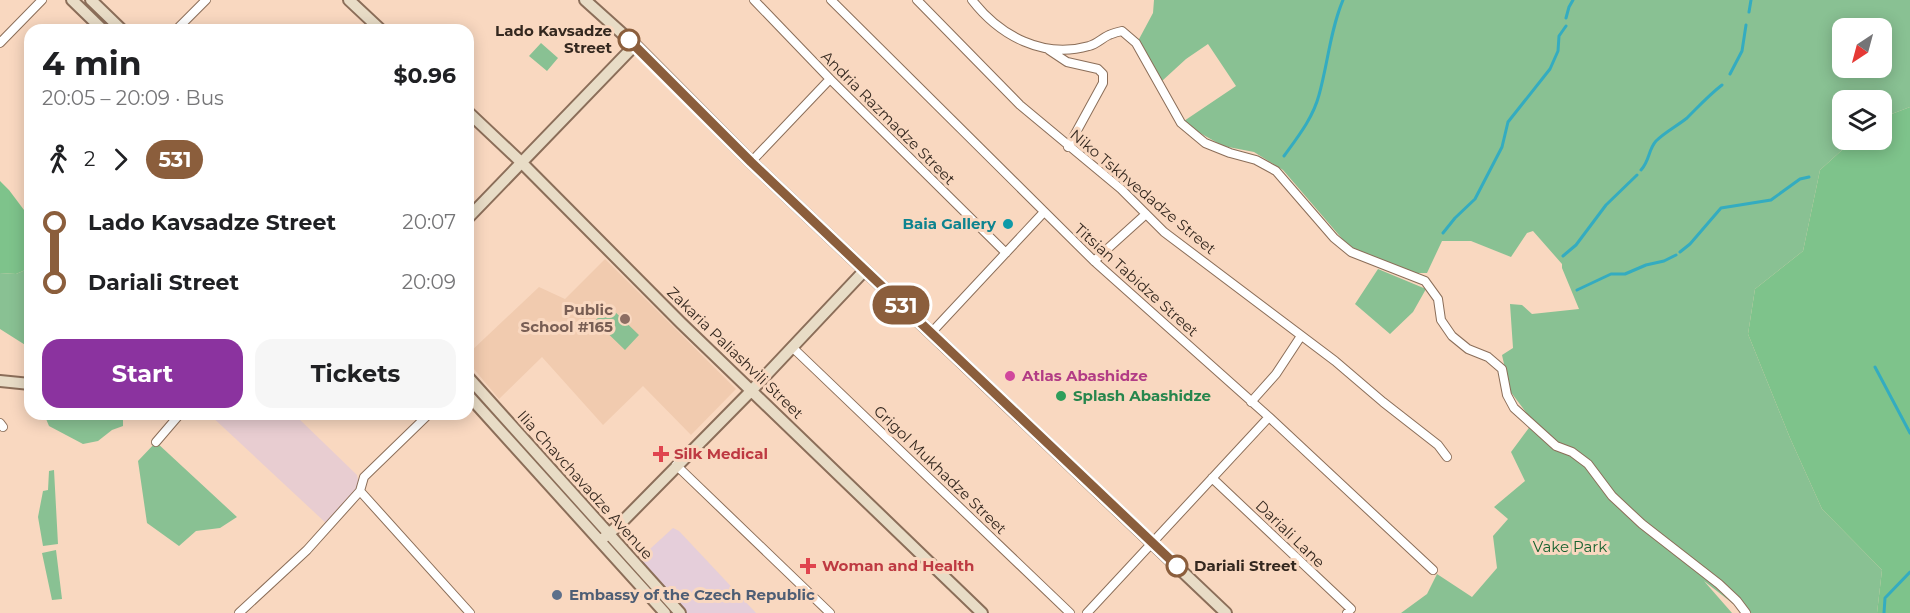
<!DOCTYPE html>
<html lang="en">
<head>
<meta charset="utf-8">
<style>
	body { margin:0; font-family:Montserrat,sans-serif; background:#f6f6f6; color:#202124; height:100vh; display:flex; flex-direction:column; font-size:22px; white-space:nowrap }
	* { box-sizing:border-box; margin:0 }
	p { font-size:20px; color:#757577 }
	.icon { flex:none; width:33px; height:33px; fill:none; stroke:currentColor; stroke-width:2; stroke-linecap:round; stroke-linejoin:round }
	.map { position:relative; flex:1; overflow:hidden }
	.details { position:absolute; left:24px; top:24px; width:450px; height:396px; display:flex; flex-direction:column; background:#fff; border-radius:18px; box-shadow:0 3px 15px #0003 }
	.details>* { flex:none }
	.badge { padding:0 12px; border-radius:20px; font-size:21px; line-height:39px }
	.needle { width:39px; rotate:216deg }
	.tools { position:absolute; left:1832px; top:18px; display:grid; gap:12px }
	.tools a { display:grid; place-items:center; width:60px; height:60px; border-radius:12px; background:#fff; box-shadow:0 3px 15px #0003; font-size:30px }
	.map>.badge { position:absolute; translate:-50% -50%; box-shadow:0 0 0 3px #fff }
	.legs { display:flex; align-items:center; gap:9px; height:66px; padding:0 18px; font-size:20px }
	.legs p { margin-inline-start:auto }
	.head { display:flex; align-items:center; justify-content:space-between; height:102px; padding:0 18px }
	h1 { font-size:33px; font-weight:700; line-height:45px }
	.cta { display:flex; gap:12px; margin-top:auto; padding:12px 18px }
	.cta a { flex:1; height:69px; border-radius:18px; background:#8b339f; color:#fff; font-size:24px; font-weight:700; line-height:69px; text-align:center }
	.cta a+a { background:#f6f6f6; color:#202124 }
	ul { padding:0 18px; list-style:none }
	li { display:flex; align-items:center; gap:21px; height:60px; font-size:22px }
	li i { display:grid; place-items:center; width:9px; height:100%; margin:0 8px; background:currentColor }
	li i::after { content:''; width:15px; height:15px; margin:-8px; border:4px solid; border-radius:50%; background:#fff }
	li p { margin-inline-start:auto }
	li:first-child i { background:linear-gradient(#0000 50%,currentColor 0) }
	li:last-child i { background:linear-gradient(currentColor 50%,#0000 0) }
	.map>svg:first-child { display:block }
	.commercial { fill:#e5ceda }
	.built { fill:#f1cbaf }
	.medical { fill:#e8cdd1 }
	.green { fill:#89c193; fill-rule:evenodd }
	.forest { fill:#7ec38b }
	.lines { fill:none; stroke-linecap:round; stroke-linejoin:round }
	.stream { stroke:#34acc0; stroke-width:3 }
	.street-casing { stroke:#8b6e59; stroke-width:10 }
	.secondary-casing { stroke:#8b6e59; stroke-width:14 }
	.street { stroke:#fff; stroke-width:8 }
	.secondary { stroke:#e8dcc6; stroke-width:10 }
	.line-1-casing { stroke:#fff; stroke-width:14 }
	.line-1 { stroke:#8b5e3c; stroke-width:9 }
	.stop-1-dot { fill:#fff; stroke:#8b5e3c; stroke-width:3 }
	.culture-dot { fill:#0f9aa8; stroke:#f9d8c0; stroke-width:2 }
	.education-dot { fill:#8d6e63; stroke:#f9d8c0; stroke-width:2 }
	.hotel-dot { fill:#d1479c; stroke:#f9d8c0; stroke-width:2 }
	.leisure-dot { fill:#2e9e5b; stroke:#f9d8c0; stroke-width:2 }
	.health-dot { fill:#e0444e; stroke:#f9d8c0; stroke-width:2 }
	.service-dot { fill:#5c6f8a; stroke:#f9d8c0; stroke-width:2 }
	.labels { text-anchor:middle; stroke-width:6; stroke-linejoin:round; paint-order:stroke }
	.stop-label { font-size:15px; font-weight:bold; fill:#34281f; stroke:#f9d8c0; text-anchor:end }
	.street-label { font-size:15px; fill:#34281f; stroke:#f9d8c0 }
	.culture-label { font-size:15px; font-weight:bold; fill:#0d838f; stroke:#f9d8c0; text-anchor:end }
	.education-label { font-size:15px; font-weight:bold; fill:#785e54; stroke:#f9d8c0; text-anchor:end }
	.hotel-label { font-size:15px; font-weight:bold; fill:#b23c85; stroke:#f9d8c0; text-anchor:start }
	.leisure-label { font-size:15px; font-weight:bold; fill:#27864d; stroke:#f9d8c0; text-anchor:start }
	.health-label { font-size:15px; font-weight:bold; fill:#be3a42; stroke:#f9d8c0; text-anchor:start }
	.park-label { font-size:15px; fill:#18632f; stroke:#f9d8c0 }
	.service-label { font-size:15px; font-weight:bold; fill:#4e5e75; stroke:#f9d8c0; text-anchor:start }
</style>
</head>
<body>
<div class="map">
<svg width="1910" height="613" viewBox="0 0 1910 613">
	<rect width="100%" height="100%" fill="#f9d8c0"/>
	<path class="commercial" d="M673 528 679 531 756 613H687L639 559Z"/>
	<path class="built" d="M605 259 736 389 691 435 643 386 603 425 542 357 499 399 468 362V354L539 287 565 299Z"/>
	<path class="medical" d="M209 414H294L357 475 360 491 328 525Z"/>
	<path class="green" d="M1154 0H1910V107L1881 118V100H1842V140H1853L1820 170 1803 251 1755 289 1748 334 1790 438 1822 509 1882 570 1877 613H1745L1704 581 1732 613H1401L1427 594 1437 574 1472 597 1497 568 1493 536 1508 519 1494 507 1525 481 1511 452 1531 425 1557 445V442L1531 419 1510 391 1502 355 1513 348 1510 304 1522 305 1532 314 1579 309 1562 268V264L1533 231 1527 233 1511 257 1471 241H1442L1427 273H1416L1357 251 1344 241 1283 170 1254 152 1223 146 1191 128 1184 121 1236 86 1208 44 1186 59 1162 81 1138 41 1153 13ZM1842 28H1881V68H1842Z
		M541 43 558 58 547 71 529 56Z
		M30 268V348L0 329V273L16 274Z
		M1378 269 1426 289 1413 312 1390 334 1355 304Z
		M609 306 639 335 625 350 595 321Z
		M44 414H123V426L112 430 98 441 83 444 49 426Z
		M156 442 237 517 220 528 196 531 179 546 147 523 138 461Z
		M54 470 58 544 43 546 38 517 43 491 48 490 49 471Z
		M56 550 62 599 52 600 42 553Z"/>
	<path class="forest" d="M1910 107V613H1877L1882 570 1822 509 1790 438 1748 334 1755 289 1803 251 1820 170 1853 140H1881V118Z
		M0 181 9 190 30 218V268L16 274 0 273Z"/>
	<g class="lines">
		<path class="stream" d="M1749 12 1751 0
			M1566 18 1569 7 1573 0
			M1730 74 1742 51 1746 25
			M1284 156C1297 138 1313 118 1319 95 1328 63 1330 31 1343 0
			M1641 170C1650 160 1648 150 1656 141 1665 132 1677 126 1687 118 1699 106 1709 95 1722 85
			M1443 233 1455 218 1475 199 1502 147 1508 122 1550 69 1558 51 1559 36 1566 26
			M1680 252 1690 244 1721 208 1771 200 1800 179 1809 177
			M1563 256 1576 245 1606 205 1637 175
			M1577 290 1611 274H1625L1646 265 1664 261 1676 255
			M1875 367 1910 433
			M1884 613 1885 598 1910 572"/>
		<g class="street-casing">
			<path id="street" d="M754 0 830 79 1006 253
				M831 0 1094 261 1269 417 1433 570
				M917 0 1020 105 1121 189 1164 232 1335 361 1383 402 1438 445 1447 457
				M972 0C1000 36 1043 59 1089 46 1097 44 1102 38 1109 35 1113 33 1118 32 1122 31L1136 43 1181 123 1205 143 1230 153 1256 160 1276 171 1334 238 1351 252 1425 281 1438 299 1441 320 1452 336 1468 349 1488 357 1502 369 1507 395 1514 408 1556 446 1572 452 1588 464 1612 496 1642 524 1719 584 1737 601 1746 613
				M176 30 206 0
				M0 43 42 0
				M1049 50 1067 62 1098 69 1103 74V83L1068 147
				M751 162 830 79
				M1094 261 1146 214
				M931 333 1044 212
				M792 347 1070 613
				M1251 402 1276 374 1301 336
				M0 423 3 427
				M156 442 180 414
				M676 465 830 613
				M1212 478 1351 609 1347 613
				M360 491 470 613
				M239 613 307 550 360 491 364 477 429 414
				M1087 613 1269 417"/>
		</g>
		<g class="secondary-casing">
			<path id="secondary" d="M72 0 103 30
				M91 0 122 30
				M349 0 381 30
				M585 0 635 45 751 162 1226 613
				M468 112 521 162 681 323 982 613
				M468 218 635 45
				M468 377 680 613
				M0 381 30 384
				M468 395 665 613
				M600 541 619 525 752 390 865 270"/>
		</g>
		<use href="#street" class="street"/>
		<use href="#secondary" class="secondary"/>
	</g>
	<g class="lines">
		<g class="line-1-casing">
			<path id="line-1" d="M629 40 751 162 1177 566"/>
		</g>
		<use href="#line-1" class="line-1"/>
	</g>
	<g class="stop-1-dot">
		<circle cx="629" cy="40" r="10"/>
		<circle cx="1177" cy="566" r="10"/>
	</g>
	<circle class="culture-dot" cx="1008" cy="224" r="6"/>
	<circle class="education-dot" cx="625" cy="319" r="6"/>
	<circle class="hotel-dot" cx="1010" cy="376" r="6"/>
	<circle class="leisure-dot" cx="1061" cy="396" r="6"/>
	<g class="health-dot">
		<path d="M658 445h6v6h6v6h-6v6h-6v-6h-6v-6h6z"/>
		<path d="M805 557h6v6h6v6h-6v6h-6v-6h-6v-6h6z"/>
	</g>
	<circle class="service-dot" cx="557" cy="595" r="6"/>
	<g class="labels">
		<g class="stop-label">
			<text x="612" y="36">Lado Kavsadze<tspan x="612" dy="17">Street</tspan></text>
			<text x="1194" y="571" text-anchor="start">Dariali Street</text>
		</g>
		<g class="street-label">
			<text transform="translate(888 118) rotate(45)" y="5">Andria Razmadze Street</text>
			<text transform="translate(1143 192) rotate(40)" y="5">Niko Tskhvedadze Street</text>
			<text transform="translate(1136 280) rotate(42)" y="5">Titsian Tabidze Street</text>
			<text transform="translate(735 353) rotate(44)" y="5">Zakaria Paliashvili Street</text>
			<text transform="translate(940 470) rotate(44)" y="5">Grigol Mukhadze Street</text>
			<text transform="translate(585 485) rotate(48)" y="5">Ilia Chavchavadze Avenue</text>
			<text transform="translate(1290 534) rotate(44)" y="5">Dariali Lane</text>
		</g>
		<g class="culture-label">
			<text x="996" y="229">Baia Gallery</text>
		</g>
		<g class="education-label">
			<text x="613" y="315">Public<tspan x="613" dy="17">School #165</tspan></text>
		</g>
		<g class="hotel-label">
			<text x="1022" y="381">Atlas Abashidze</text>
		</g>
		<g class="leisure-label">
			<text x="1073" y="401">Splash Abashidze</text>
		</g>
		<g class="health-label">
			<text x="674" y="459">Silk Medical</text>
			<text x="822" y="571">Woman and Health</text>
		</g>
		<g class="park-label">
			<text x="1570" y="552">Vake Park</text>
		</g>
		<g class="service-label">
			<text x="569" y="600">Embassy of the Czech Republic</text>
		</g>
	</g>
</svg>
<div class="tools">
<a><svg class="needle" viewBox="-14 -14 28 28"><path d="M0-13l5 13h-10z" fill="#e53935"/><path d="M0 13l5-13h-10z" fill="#757577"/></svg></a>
<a><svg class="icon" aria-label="layers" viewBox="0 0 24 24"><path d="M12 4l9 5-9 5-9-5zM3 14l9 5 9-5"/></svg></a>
</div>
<b class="badge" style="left:901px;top:305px;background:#8b5e3c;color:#fff">531</b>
<section class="details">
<div class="head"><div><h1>4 min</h1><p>20:05 – 20:09 · Bus</p></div><b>$0.96</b></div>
<div class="legs"><svg class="icon" aria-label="walk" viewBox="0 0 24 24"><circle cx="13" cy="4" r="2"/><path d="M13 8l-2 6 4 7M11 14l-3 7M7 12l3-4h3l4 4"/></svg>2<svg class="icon" aria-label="forward" viewBox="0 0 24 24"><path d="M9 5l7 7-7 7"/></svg><b class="badge" style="background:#8b5e3c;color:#fff">531</b></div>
<ul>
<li><i style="color:#8b5e3c"></i><b>Lado Kavsadze Street</b><p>20:07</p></li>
<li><i style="color:#8b5e3c"></i><b>Dariali Street</b><p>20:09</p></li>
</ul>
<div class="cta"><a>Start</a><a>Tickets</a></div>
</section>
</div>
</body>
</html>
